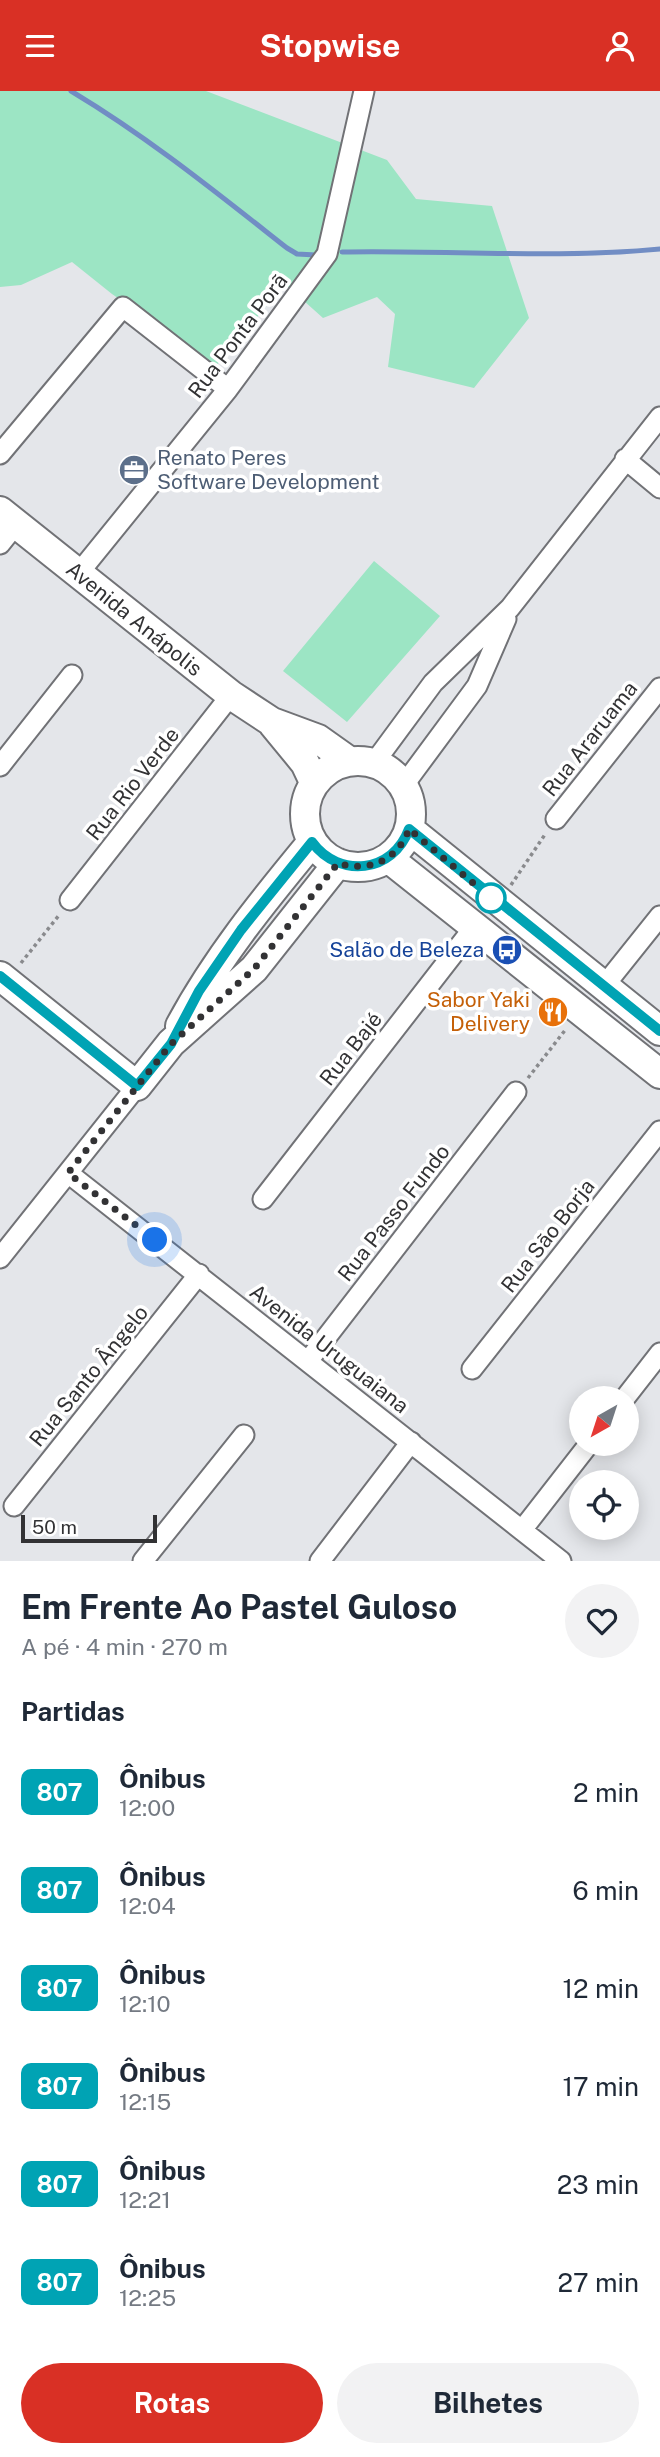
<!DOCTYPE html>
<html lang="pt">
<head>
<meta charset="utf-8">
<style>
	body { margin:0; font-family:"Public Sans",sans-serif; background:#f2f2f3; color:#1f2937; height:100vh; display:flex; flex-direction:column; font-size:26px; white-space:nowrap }
	* { box-sizing:border-box; margin:0 }
	p { font-size:23px; color:#747a83 }
	.icon { flex:none; width:38px; height:38px; fill:none; stroke:currentColor; stroke-width:2; stroke-linecap:round; stroke-linejoin:round }
	.map { position:relative; height:1470px; overflow:hidden }
	.side { display:flex; flex-direction:column; background:#fff; flex:1 }
	.side>* { flex:none }
	.badge { padding:0 14px; border-radius:10px; font-size:24px; line-height:46px }
	.needle { width:46px; rotate:219deg }
	.buttons { position:absolute; left:569px; top:1295px; display:grid; gap:14px }
	.buttons a { display:grid; place-items:center; width:70px; height:70px; border-radius:50%; background:#fff; box-shadow:0 4px 18px #0003; font-size:35px }
	.scale { position:absolute; left:21px; bottom:18px; width:136px; box-sizing:border-box; padding-left:7px; border:4px solid #323234; border-top:0; font-size:19px; line-height:24px; white-space:nowrap; color:#323234; -webkit-text-stroke:5px #fff; paint-order:stroke }
	.you { position:absolute; width:35px; height:35px; margin:-18px; border:5px solid #fff; border-radius:50%; background:#1a73e8; box-shadow:0 0 0 10px #1a73e833 }
	.map>.badge { position:absolute; translate:-50% -50%; box-shadow:0 0 0 4px #fff }
	h2 { padding:0 21px; font-size:26px; line-height:63px }
	.round { display:grid; place-items:center; flex:none; width:74px; height:74px; border-radius:37px; background:#f2f2f3 }
	.overview { display:flex; align-items:center; justify-content:space-between; height:119px; padding:0 21px }
	h1 { font-size:33px; font-weight:700; line-height:52px }
	.action { display:flex; gap:14px; margin-top:auto; padding:14px 21px }
	.action a { flex:1; height:80px; border-radius:42px; background:#d93025; color:#fff; font-size:28px; font-weight:700; line-height:80px; text-align:center }
	.action a+a { background:#f2f2f3; color:#1f2937 }
	ul { padding:0; list-style:none }
	li { display:flex; align-items:center; gap:21px; height:98px; padding:0 21px }
	li div { flex:1 }
	li b { display:block; font-size:26px }
	li em { font-style:normal }
	li .badge { min-width:77px; font-weight:700; text-align:center }
	header { display:flex; justify-content:space-between; align-items:center; height:91px; padding:0 21px; background:#d93025; color:#fff; font-size:32px; font-weight:700 }
	.map>svg:first-child { display:block }
	.green { fill:#9ce5c4 }
	.lines { fill:none; stroke-linecap:round; stroke-linejoin:round }
	.stream { stroke:#718dc4; stroke-width:5 }
	.street-casing { stroke:#717276; stroke-width:23 }
	.secondary-casing { stroke:#717276; stroke-width:32 }
	.path { stroke:#898a8d; stroke-width:3.5; stroke-dasharray:3.5 3.5; stroke-linecap:butt }
	.street { stroke:#fff; stroke-width:19 }
	.secondary { stroke:#fff; stroke-width:28 }
	.line-casing { stroke:#fff; stroke-width:16 }
	.line { stroke:#00a3b4; stroke-width:10 }
	.walk { stroke:#323234; stroke-width:7; stroke-dasharray:0 12.6 }
	.stop-dot { fill:#fff; stroke:#00a3b4; stroke-width:3.5 }
	.labels { text-anchor:middle; stroke-width:7; stroke-linejoin:round; paint-order:stroke }
	.street-label { font-size:21px; fill:#323234; stroke:#fff }
	.service-label { font-size:21px; fill:#4e5e75; stroke:#fff; text-anchor:start }
	.transit-label { font-size:21px; fill:#164399; stroke:#fff; text-anchor:end }
	.food-label { font-size:21px; fill:#c56008; stroke:#fff; text-anchor:end }
</style>
</head>
<body>
<header><svg class="icon" aria-label="menu" viewBox="0 0 24 24"><path d="M4 6h16M4 12h16M4 18h16"/></svg>Stopwise<svg class="icon" aria-label="person" viewBox="0 0 24 24"><circle cx="12" cy="8" r="4"/><path d="M4 21q1-7 8-7t8 7"/></svg></header>
<div class="map">
<svg width="660" height="1470" viewBox="0 0 660 1470">
	<rect width="100%" height="100%" fill="#e4e6ea"/>
	<path class="green" d="M0 0H206L387 69 416 108 492 115 529 227 474 297 388 276 395 223 377 206 323 227 285 193 216 275 112 203 72 171 21 194 0 196Z
		M374 470 440 525 347 631 283 580Z"/>
	<g class="lines">
		<path class="stream" d="M71 0C148 46 217 102 287 157L297 163 316 164
			M342 161C448 159 555 168 660 158"/>
		<g class="street-casing">
			<path id="street" d="M0 363 123 216 228 298
				M625 368 660 397
				M0 453 16 433
				M78 483 228 298 327 163 364 0
				M374 672 433 592 510 517 660 326
				M0 675 72 584
				M403 695 477 595 506 528
				M556 728 660 597
				M70 809 231 604
				M604 895 660 825
				M68 1082 561 1470
				M263 1108 475 835
				M0 1167 137 995
				M308 1270 516 1001
				M472 1278 660 1040
				M625 1307 660 1262
				M14 1415 199 1183
				M522 1439 589 1353
				M143 1470 244 1344
				M320 1470 411 1351"/>
		</g>
		<g class="secondary-casing">
			<path id="secondary" d="M0 420 231 604 272 631 318 648 349 670
				M273 633 305 672 314 691
				M305 723a53 53 0 1 1 106 0a53 53 0 1 1-106 0Z
				M409 738 660 940
				M388 767 660 983
				M0 885 137 995 171 952 254 878 338 772
				M180 935C216 868 264 809 312 751"/>
		</g>
		<path class="path" d="M511 794 546 742
			M21 872 60 823
			M528 987 566 938"/>
		<use href="#street" class="street"/>
		<use href="#secondary" class="secondary"/>
	</g>
	<g class="lines">
		<g class="line-casing">
			<path id="line" d="M0 885 137 995 171 953 199 900 241 839 312 751C339 788 393 782 409 738L660 940"/>
		</g>
		<use href="#line" class="line"/>
		<path class="walk" d="M155 1149 68 1082 171 953 254 878 338 772C369 782 398 769 409 738L498 813 491 807"/>
	</g>
	<defs>
		<g id="office-disc" transform="scale(1.575)"><circle r="9.5" fill="#5c6f8a" stroke="#fff"/><path d="M-6-3h4V-5.5h4V-3h4V5H-6ZM-1-4.5V-3h2v-1.5ZM-6 0V1H6V0Z" fill="#fff"/></g>
		<g id="bus-disc" transform="scale(1.575)"><circle r="9.5" fill="#1a4fb4" stroke="#fff"/><path d="M-5-6H5V4H4V6H2V4H-2V6H-4V4H-5ZM-3.5-4V0h7V-4ZM-3.5 1.2v1.5H-2V1.2ZM2 1.2v1.5H3.5V1.2Z" fill="#fff"/></g>
		<g id="restaurant-disc" transform="scale(1.575)"><circle r="9.5" fill="#e8710a" stroke="#fff"/><path d="M-5-6h1v4h1v-4h1v4h1v-4h1v5L-1.5 .5V6h-2V.5L-5-1ZM5-6V6H3V1.5H1.5Q1.5-4 5-6Z" fill="#fff"/></g>
	</defs>
	<g fill-rule="evenodd">
		<use href="#office-disc" x="134" y="379"/>
		<use href="#bus-disc" x="507" y="859"/>
		<use href="#restaurant-disc" x="553" y="921"/>
	</g>
	<circle class="stop-dot" cx="491" cy="807" r="14"/>
	<g class="labels">
		<g class="street-label">
			<text transform="translate(238 245) rotate(-53)" y="7">Rua Ponta Porã</text>
			<text transform="translate(134 528) rotate(39)" y="7">Avenida Anápolis</text>
			<text transform="translate(590 648) rotate(-52)" y="7">Rua Araruama</text>
			<text transform="translate(133 693) rotate(-52)" y="7">Rua Rio Verde</text>
			<text transform="translate(351 958) rotate(-52)" y="7">Rua Bajé</text>
			<text transform="translate(394 1122) rotate(-52)" y="7">Rua Passo Fundo</text>
			<text transform="translate(548 1145) rotate(-52)" y="7">Rua São Borja</text>
			<text transform="translate(329 1258) rotate(38)" y="7">Avenida Uruguaiana</text>
			<text transform="translate(89 1285) rotate(-51)" y="7">Rua Santo Ângelo</text>
		</g>
		<g class="service-label">
			<text x="157" y="374">Renato Peres<tspan x="157" dy="24">Software Development</tspan></text>
		</g>
		<g class="transit-label">
			<text x="484" y="866">Salão de Beleza</text>
		</g>
		<g class="food-label">
			<text x="530" y="916">Sabor Yaki<tspan x="530" dy="24">Delivery</tspan></text>
		</g>
	</g>
</svg>
<div class="buttons">
<a><svg class="needle" viewBox="-14 -14 28 28"><path d="M0-13l5 13h-10z" fill="#e53935"/><path d="M0 13l5-13h-10z" fill="#747a83"/></svg></a>
<a><svg class="icon" aria-label="locate" viewBox="0 0 24 24"><circle cx="12" cy="12" r="6"/><path d="M12 2v4M12 18v4M2 12h4M18 12h4"/></svg></a>
</div>
<div class="scale">50 m</div>
<div class="you" style="left:155px;top:1149px"></div>
</div>
<section class="side">
<div class="overview"><div><h1>Em Frente Ao Pastel Guloso</h1><p>A pé · 4 min · 270 m</p></div><a class="round"><svg class="icon" aria-label="heart" viewBox="0 0 24 24"><path d="M12 20l-8-8c-3-5 5-10 8-4 3-6 11-1 8 4z"/></svg></a></div>
<h2>Partidas</h2>
<ul>
<li><span class="badge" style="background:#00a3b4;color:#fff">807</span><div><b>Ônibus</b><p>12:00</p></div><em>2 min</em></li>
<li><span class="badge" style="background:#00a3b4;color:#fff">807</span><div><b>Ônibus</b><p>12:04</p></div><em>6 min</em></li>
<li><span class="badge" style="background:#00a3b4;color:#fff">807</span><div><b>Ônibus</b><p>12:10</p></div><em>12 min</em></li>
<li><span class="badge" style="background:#00a3b4;color:#fff">807</span><div><b>Ônibus</b><p>12:15</p></div><em>17 min</em></li>
<li><span class="badge" style="background:#00a3b4;color:#fff">807</span><div><b>Ônibus</b><p>12:21</p></div><em>23 min</em></li>
<li><span class="badge" style="background:#00a3b4;color:#fff">807</span><div><b>Ônibus</b><p>12:25</p></div><em>27 min</em></li>
</ul>
<div class="action"><a>Rotas</a><a>Bilhetes</a></div>
</section>
</body>
</html>
